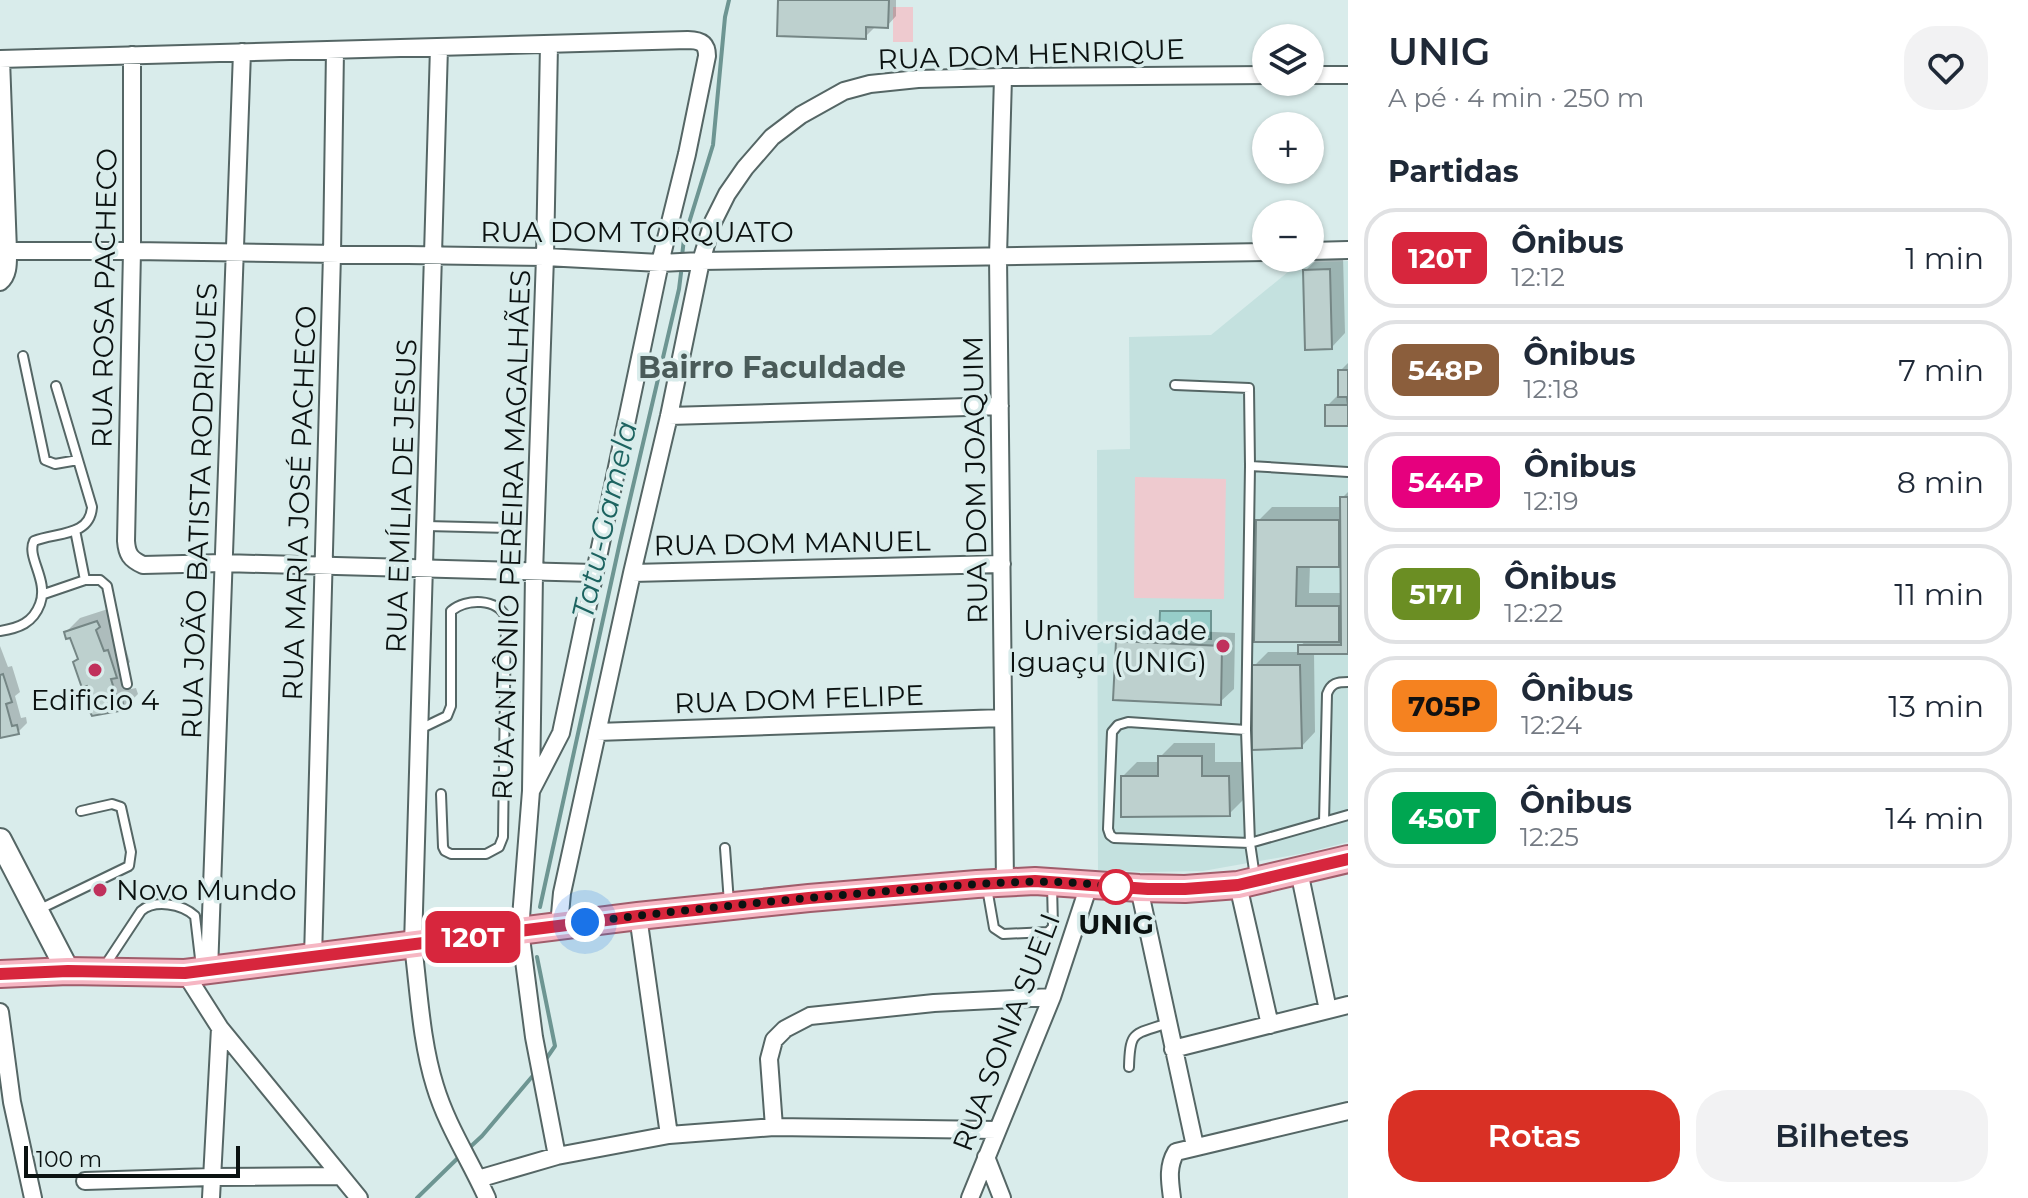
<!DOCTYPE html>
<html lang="pt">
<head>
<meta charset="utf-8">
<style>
	body { margin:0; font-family:Montserrat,sans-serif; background:#f2f2f3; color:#1f2937; height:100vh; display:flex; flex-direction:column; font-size:30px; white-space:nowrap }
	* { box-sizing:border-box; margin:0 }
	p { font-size:26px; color:#747a83 }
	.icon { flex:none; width:44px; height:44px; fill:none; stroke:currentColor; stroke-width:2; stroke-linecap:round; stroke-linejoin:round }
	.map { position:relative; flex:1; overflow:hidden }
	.side { display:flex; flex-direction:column; background:#fff; width:680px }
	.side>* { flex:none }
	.badge { padding:0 16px; border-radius:12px; font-size:28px; line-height:52px }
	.controls { position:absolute; left:1252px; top:24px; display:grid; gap:16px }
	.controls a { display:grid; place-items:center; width:72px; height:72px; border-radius:50%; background:#fff; box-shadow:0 2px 6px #0004; font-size:40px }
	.scale { position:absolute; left:24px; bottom:20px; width:216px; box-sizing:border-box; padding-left:8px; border:4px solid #0b1211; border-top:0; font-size:22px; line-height:28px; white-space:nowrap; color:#0b1211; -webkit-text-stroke:6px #d9eceb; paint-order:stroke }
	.you { position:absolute; width:40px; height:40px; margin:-20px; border:6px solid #fff; border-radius:50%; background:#1a73e8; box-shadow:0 0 0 12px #1a73e833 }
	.map>.badge { position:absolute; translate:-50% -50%; box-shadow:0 0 0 4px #fff }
	h2 { padding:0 40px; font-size:30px; line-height:72px }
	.round { display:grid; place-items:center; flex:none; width:84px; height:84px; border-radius:32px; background:#f2f2f3 }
	.summary { display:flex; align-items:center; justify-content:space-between; height:136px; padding:0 40px }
	h1 { font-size:38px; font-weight:600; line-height:60px }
	.button { display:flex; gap:16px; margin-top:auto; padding:16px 40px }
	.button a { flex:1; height:92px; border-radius:32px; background:#d93025; color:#fff; font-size:32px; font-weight:600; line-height:92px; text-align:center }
	.button a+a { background:#f2f2f3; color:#1f2937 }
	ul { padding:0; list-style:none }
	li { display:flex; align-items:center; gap:24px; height:100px; margin:0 16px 12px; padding:0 24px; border:4px solid #e0e1e3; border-radius:32px }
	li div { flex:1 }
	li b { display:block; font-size:30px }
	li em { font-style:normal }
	li .badge { min-width:88px; font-weight:700; text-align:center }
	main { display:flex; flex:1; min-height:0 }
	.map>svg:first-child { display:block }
	.built { fill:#c4e1df }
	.green { fill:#eecacf }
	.water { fill:#97cdc9; stroke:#6d9592; stroke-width:2 }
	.shadow { fill:#0003; fill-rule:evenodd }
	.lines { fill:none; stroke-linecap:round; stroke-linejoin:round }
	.stream { stroke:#6d9592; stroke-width:4 }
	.building { fill:#bdd0ce; stroke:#758685; stroke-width:2 }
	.lane-casing { stroke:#556665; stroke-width:12 }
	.street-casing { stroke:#556665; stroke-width:20 }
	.secondary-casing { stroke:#556665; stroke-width:26 }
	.primary-casing { stroke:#a05d6b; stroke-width:30 }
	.lane { stroke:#fff; stroke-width:8 }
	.street { stroke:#fff; stroke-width:16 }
	.secondary { stroke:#fff; stroke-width:22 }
	.primary { stroke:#f6b6c3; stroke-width:26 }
	.line-casing { stroke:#fff; stroke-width:18 }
	.line { stroke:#d7263d; stroke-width:12 }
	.walk { stroke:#0b1211; stroke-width:8; stroke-dasharray:0 14.4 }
	.poi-dot { fill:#c0315c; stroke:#d9eceb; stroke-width:3 }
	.stop-dot { fill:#fff; stroke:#d7263d; stroke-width:4 }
	.labels { text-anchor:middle; stroke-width:7; stroke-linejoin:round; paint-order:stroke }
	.street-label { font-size:28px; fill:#0b1211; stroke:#d9eceb }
	.poi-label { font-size:28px; fill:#0b1211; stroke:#d9eceb; text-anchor:end }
	.stop-label { font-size:28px; font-weight:bold; fill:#0b1211; stroke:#d9eceb }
	.neighbourhood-label { font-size:30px; font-weight:bold; fill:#4a5b59; stroke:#d9eceb }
	.water-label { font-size:30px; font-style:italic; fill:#1c6360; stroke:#d9eceb }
</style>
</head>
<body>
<main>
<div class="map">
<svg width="1348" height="1198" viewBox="0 0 1348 1198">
	<rect width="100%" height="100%" fill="#d9eceb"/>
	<path class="built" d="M1348 261V842L1305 853 1203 871 1148 872 1098 870 1097 450 1130 449 1129 337 1211 335 1299 263Z"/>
	<path class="green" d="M893 7H913V42H893Z
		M1135 477 1226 479 1224 599 1134 598Z"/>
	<path class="water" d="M1160 611H1211V639L1159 638Z"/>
	<path class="shadow" d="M780 0H896V16L887 26 874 25V28L865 37Z
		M1343 256 1345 333 1332 347 1305 271 1319 257Z
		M1348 363V424L1327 406 1340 393V371Z
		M1348 492V652H1314L1315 732 1302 746 1254 666 1268 652H1300V646L1307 640 1258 521 1272 507H1342V498ZM1342 561V593H1309L1310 565H1338Z
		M111 608 118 638 122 637 130 662 125 667 131 689 136 688 138 694 124 708 89 707 93 702 80 658 71 635 66 632 80 618Z
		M1131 628 1235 633 1234 689 1220 702 1118 642Z
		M0 646 8 667 12 666 20 692 15 696 21 718 26 717 27 723 18 732 0 736Z
		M1174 743H1215V762H1242L1243 800 1229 814 1123 776 1137 762H1160V757Z"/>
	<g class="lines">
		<path class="stream" d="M682 256 684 239 713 145 725 17 729 0
			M540 907 620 542 679 289 682 265
			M537 957 555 1046 544 1062
			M468 1149 482 1136 536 1072
			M417 1198 461 1155"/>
	</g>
	<path class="building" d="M778 0H889L888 28 866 27V39L777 36Z
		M1330 269 1332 349 1305 350 1303 270Z
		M1338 370H1348V426H1325V405H1348L1347 397H1338Z
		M1340 497H1348V654H1298V645H1341Z
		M1256 520H1339V567H1297L1296 606H1339V642H1254Z
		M97 621 100 627 96 630 104 651 108 650 117 678 111 679 118 702 122 700 125 710 92 716 87 706 92 705 87 686 82 688 73 662 78 659 70 638 66 639 64 632Z
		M1116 641 1222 646 1221 705 1113 700Z
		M1252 665H1300L1302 748 1252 750Z
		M3 674 12 702 6 704 12 726 17 725 19 734 0 738V675Z
		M1158 756H1202V776H1229L1230 816 1121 817V776H1158Z"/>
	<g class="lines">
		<g class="lane-casing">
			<path id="lane" d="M23 356 45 460 55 464 78 460
				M1175 385 1249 388 1250 466
				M426 526 514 528
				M85 580H100L107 586 127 684
				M44 594 85 580 75 530
				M0 631C19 628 33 623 40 604 49 580 26 557 34 541 56 532 90 537 92 507L56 386
				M420 729 447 716 451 706V611C466 598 498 598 506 618L503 837 499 847 486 854H451L445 851 443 847 441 794
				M1246 730 1250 466 1348 472
				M1324 822 1327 694C1331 683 1337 682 1348 682
				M725 848 729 903
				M1255 877 1250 843 1246 730 1128 722 1118 725 1112 732 1108 829 1110 835 1114 838 1250 843 1348 815
				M987 888 994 928 1003 934 1048 932 1053 927 1052 885
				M38 910 129 866 131 852 121 807 112 804 81 811
				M104 967 141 911C155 899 182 904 195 916L201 967
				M1129 1067C1130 1029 1134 1035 1168 1023"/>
		</g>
		<g class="street-casing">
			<path id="street" d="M549 44 545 257 534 573 531 791 520 930 534 1037 557 1156
				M439 47 413 945C419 992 421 1041 435 1086 447 1126 470 1160 487 1198
				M132 55V251L126 541C127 554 130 559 143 565L223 563 594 573
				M0 59 688 40C700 40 707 43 707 56L687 154 660 263 561 733 531 791
				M1310 75H1348
				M1003 77 998 256 1005 883
				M8 251H132L545 257 660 263 701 261 1266 252
				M1310 251 1348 250
				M0 282C9 275 8 262 8 251L1 59
				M669 416 1000 406
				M632 573 1002 564
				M597 732 1003 718
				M1299 871 1328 1010
				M1238 885 1270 1025
				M1139 888 1195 1146
				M638 916 669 1135
				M559 925 562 893 632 573 669 416 701 261 713 222 727 194 745 168 772 137 801 115 844 91 870 84 918 79 1003 77 1266 75
				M313 958 332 254 335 50
				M209 971 242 52
				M185 973 220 1028 359 1198
				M0 1012 12 1102 33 1198
				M1173 1049 1348 1005
				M774 1127 769 1059 774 1040 785 1029 810 1016 934 1003 1052 997
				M986 1157 1002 1198
				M478 1179 557 1156 669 1135 774 1127 997 1130
				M85 1181 211 1177 339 1176
				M211 1198 220 1028
				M970 1198 1052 997 1089 885
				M1172 1198C1170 1182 1167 1167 1176 1152L1348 1111"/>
		</g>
		<g class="secondary-casing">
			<path id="secondary" d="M0 840 68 971"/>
		</g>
		<g class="primary-casing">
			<path id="primary" d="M0 974 68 971 185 973 638 916 809 898 977 884 1035 881 1139 888 1185 889 1238 885 1348 859"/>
		</g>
		<use href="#lane" class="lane"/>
		<use href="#street" class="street"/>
		<use href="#secondary" class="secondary"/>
		<use href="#primary" class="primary"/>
	</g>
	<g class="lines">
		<g class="line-casing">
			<path id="line" d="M0 974 68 971 185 973 638 916 809 898 977 884 1035 881 1148 889H1185L1238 885 1348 859"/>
		</g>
		<use href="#line" class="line"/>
		<path class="walk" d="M585 922C686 910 788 899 890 891 965 885 1041 876 1116 887"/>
	</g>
	<g class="poi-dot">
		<circle cx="1223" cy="646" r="8"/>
		<circle cx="95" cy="670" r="8"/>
		<circle cx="100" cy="890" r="8"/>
	</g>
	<circle class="stop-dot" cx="1116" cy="887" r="16"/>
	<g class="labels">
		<g class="street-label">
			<text transform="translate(1031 54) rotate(-2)" y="10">RUA DOM HENRIQUE</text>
			<text x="637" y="242">RUA DOM TORQUATO</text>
			<text transform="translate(104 298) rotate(-89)" y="10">RUA ROSA PACHECO</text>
			<text transform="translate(975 480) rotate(-91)" y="10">RUA DOM JOAQUIM</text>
			<text transform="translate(401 496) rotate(-88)" y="10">RUA EMÍLIA DE JESUS</text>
			<text transform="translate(299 503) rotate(-88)" y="10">RUA MARIA JOSÉ PACHECO</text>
			<text transform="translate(199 511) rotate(-88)" y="10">RUA JOÃO BATISTA RODRIGUES</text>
			<text transform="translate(511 535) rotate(-88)" y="10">RUA ANTÔNIO PEREIRA MAGALHÃES</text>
			<text transform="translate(792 543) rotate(-1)" y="10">RUA DOM MANUEL</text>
			<text transform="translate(799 699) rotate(-2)" y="10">RUA DOM FELIPE</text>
			<text transform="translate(1006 1032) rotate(-69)" y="10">RUA SONIA SUELI</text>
		</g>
		<g class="poi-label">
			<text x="1207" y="640">Universidade<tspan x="1207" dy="32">Iguaçu (UNIG)</tspan></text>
			<text x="95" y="710" text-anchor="middle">Edificio 4</text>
			<text x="116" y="900" text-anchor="start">Novo Mundo</text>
		</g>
		<g class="stop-label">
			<text x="1116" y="934">UNIG</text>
		</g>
		<g class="neighbourhood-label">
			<text x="772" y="378">Bairro Faculdade</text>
		</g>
		<g class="water-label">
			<text transform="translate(605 520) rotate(-77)" y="10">Tatu-Gamela</text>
		</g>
	</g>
</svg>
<div class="controls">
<a><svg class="icon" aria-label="layers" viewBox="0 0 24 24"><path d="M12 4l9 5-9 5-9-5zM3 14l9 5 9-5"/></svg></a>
<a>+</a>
<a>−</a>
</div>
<div class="scale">100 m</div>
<div class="you" style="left:585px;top:922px"></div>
<b class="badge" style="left:473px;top:937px;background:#d7263d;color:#fff">120T</b>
</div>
<section class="side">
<div class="summary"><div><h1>UNIG</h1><p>A pé · 4 min · 250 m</p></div><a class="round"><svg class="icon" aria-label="heart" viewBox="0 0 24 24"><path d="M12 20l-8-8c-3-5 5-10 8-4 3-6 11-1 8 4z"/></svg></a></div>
<h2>Partidas</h2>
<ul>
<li><span class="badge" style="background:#d7263d;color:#fff">120T</span><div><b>Ônibus</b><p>12:12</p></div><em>1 min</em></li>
<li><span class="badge" style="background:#8b5e3c;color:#fff">548P</span><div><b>Ônibus</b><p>12:18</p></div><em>7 min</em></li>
<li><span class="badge" style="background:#e6007e;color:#fff">544P</span><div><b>Ônibus</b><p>12:19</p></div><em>8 min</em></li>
<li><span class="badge" style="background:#6b8e23;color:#fff">517I</span><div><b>Ônibus</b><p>12:22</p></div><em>11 min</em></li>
<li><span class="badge" style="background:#f58220;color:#111">705P</span><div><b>Ônibus</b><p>12:24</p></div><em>13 min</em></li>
<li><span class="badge" style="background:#00a651;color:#fff">450T</span><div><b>Ônibus</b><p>12:25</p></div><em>14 min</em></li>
</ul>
<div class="button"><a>Rotas</a><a>Bilhetes</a></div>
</section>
</main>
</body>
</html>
